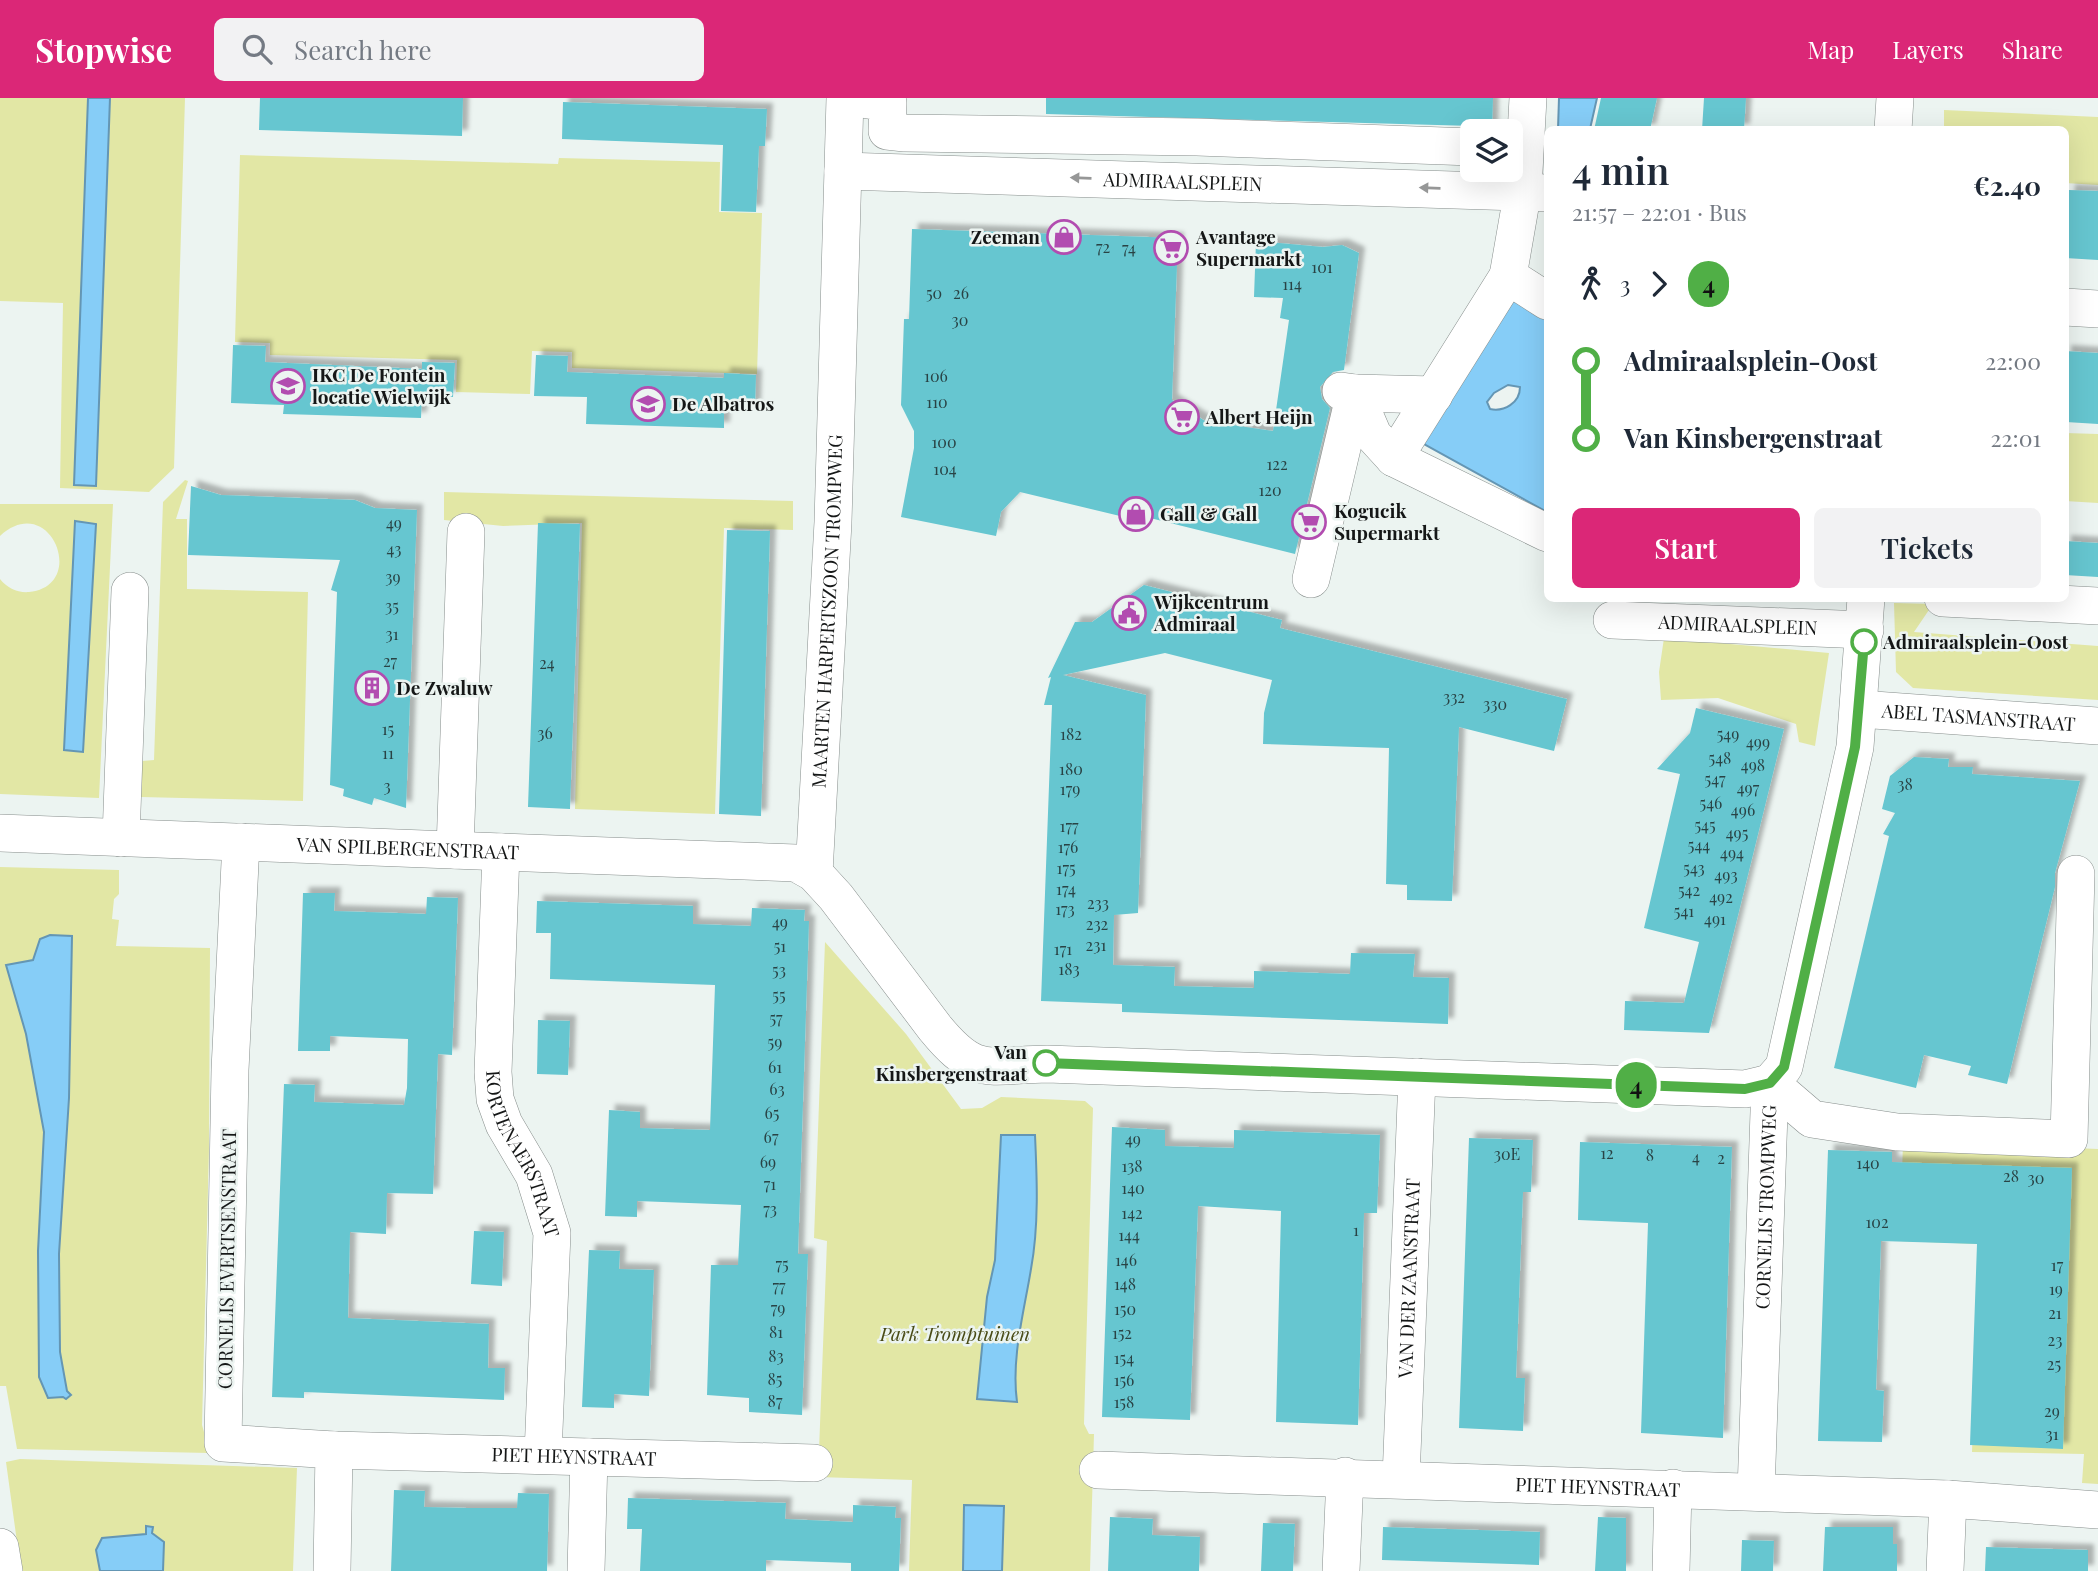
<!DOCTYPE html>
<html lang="en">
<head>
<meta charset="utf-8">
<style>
	body { margin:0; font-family:"Playfair Display",serif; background:#f2f2f3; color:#1f2937; height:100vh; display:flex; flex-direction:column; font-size:26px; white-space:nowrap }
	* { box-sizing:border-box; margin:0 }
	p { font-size:23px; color:#747a83 }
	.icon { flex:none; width:38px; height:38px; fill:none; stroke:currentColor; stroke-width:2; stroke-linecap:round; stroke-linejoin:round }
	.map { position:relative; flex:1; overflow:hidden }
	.panel { position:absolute; left:1544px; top:28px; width:525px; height:476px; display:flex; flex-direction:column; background:#fff; border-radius:10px; box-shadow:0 7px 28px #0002 }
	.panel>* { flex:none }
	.badge { padding:0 14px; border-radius:23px; font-size:24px; line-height:46px }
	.fabs { position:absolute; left:1460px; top:21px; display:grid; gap:14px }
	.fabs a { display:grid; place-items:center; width:63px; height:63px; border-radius:10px; background:#fff; box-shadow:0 7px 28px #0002; font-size:35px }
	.map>.badge { position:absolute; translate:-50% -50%; box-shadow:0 0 0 4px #fff }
	.legs { display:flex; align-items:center; gap:10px; height:77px; padding:0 28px; font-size:23px }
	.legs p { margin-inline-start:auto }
	.summary { display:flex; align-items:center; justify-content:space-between; height:119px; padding:0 28px }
	h1 { font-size:38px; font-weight:600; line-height:52px }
	.button { display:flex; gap:14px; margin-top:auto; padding:14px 28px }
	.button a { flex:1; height:80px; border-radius:10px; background:#db2777; color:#fff; font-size:28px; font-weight:600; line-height:80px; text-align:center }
	.button a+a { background:#f2f2f3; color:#1f2937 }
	ul { padding:0 28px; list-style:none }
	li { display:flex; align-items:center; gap:24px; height:77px; font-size:26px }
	li i { display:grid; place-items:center; width:10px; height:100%; margin:0 9px; background:currentColor }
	li i::after { content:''; width:18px; height:18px; margin:-9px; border:5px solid; border-radius:50%; background:#fff }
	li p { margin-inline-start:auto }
	li:first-child i { background:linear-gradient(#0000 50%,currentColor 0) }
	li:last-child i { background:linear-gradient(currentColor 50%,#0000 0) }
	header { display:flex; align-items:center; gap:42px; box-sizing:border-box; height:98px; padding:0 35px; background:#db2777; color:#fff }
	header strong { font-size:33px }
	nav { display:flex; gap:38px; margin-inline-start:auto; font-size:24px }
	.search { width:490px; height:63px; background:#f2f2f3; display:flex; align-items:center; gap:18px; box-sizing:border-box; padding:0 24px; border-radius:10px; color:#747a83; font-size:26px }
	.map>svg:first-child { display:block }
	.green { fill:#e2e7a5; fill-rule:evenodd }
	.water { fill:#86cdf7; stroke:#6496b4; stroke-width:2; fill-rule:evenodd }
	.building { fill:#66c6d0; filter:url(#shadow) }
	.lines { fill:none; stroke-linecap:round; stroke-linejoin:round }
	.minor-casing { stroke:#878e8c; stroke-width:38 }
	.minor { stroke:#fff; stroke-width:37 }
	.oneway { fill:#969797 }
	.line-1-casing { stroke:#fff; stroke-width:16 }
	.line-1 { stroke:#50af46; stroke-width:10 }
	.stop-1-dot { fill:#fff; stroke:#50af46; stroke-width:3.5 }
	.labels { text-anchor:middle; stroke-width:5; stroke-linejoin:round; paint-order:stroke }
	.number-label { font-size:16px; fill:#294345 }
	.street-label { font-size:19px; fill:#151717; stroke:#ecf4f1 }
	.poi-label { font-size:19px; font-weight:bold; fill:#151717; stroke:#ecf4f1; text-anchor:start }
	.stop-label { font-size:19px; font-weight:bold; fill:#151717; stroke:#ecf4f1; text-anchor:start }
	.park-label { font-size:19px; font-style:italic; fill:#494b16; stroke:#ecf4f1 }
</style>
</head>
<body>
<header>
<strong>Stopwise</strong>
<div class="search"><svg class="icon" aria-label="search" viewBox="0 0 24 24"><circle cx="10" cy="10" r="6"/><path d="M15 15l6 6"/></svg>Search here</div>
<nav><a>Map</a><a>Layers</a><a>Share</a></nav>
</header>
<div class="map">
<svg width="2098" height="1473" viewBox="0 0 2098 1473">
	<defs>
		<filter id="shadow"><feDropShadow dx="6" dy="-6" stdDeviation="2" flood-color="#0004"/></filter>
	</defs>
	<rect width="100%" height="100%" fill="#ecf4f1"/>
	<path class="green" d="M0 0H88L74 387 96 388 110 0H185L174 370 149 394 60 390 63 205 0 203Z
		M1944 12 2098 19V87L2065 85V32L1944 31Z
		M240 57 558 66 559 60 720 64 719 114 762 115 757 276 572 270V254L532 253 530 296 456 294 457 262 270 257V245L235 244Z
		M2065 335 2098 336V405L2065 403Z
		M185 382 188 383 176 421H187V491L308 494 303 703 141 699 142 663 154 662 163 404Z
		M444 394 793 403V432L724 430 715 716 575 711 582 425 503 428 444 422Z
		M0 406H113L99 700 0 696V481C7 490 18 495 29 494 89 488 50 392 0 438Z
		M1894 505 1933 506 1914 534 2098 548V602L1913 590 1896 574Z
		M1664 540 1829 555 1815 648 1799 644 1796 626 1718 600 1661 602 1659 574Z
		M0 769 119 772V796L114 801 112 821 119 822 116 848 210 850 209 1050 202 1327 210 1355 17 1351 6 1288H0ZM40 841 69 1000 59 1156 60 1254 67 1293 39 1279 38 1153 44 1034 26 936 6 868 33 862Z
		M825 844 906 936 961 1011 982 1010 1001 999 1085 1003 1093 1010 1084 1326 1089 1336H1094L1090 1473H909L912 1382 818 1379 827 1143 814 1140Z
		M1903 1043 2098 1051V1386L2082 1385 2084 1356 1972 1354 1979 1146 1900 1143Z
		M20 1361 297 1370 293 1473H163L164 1444 146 1429V1436L102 1440 96 1452 100 1473H21L6 1364Z"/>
	<path class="water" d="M88 0H110L96 388 74 387Z
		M1559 0H1597L1590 31H1558Z
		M1512 193 1547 218V414L1420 344ZM1508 287 1520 289C1520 305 1504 314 1490 311L1487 304 1494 295Z
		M75 423 96 426 83 654 64 652Z
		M50 837 72 838 69 1000 59 1156 60 1254 67 1293 71 1297 66 1301 63 1299 48 1300 39 1279 38 1153 44 1034 26 936 6 867 33 862 40 841Z
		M1001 1037H1035C1037 1080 1039 1128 1031 1171 1024 1214 1011 1260 1017 1304L977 1301 987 1199 995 1162Z
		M964 1407 1004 1408 1002 1473H963Z
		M146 1428 153 1429 152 1435 164 1444 163 1473H100L96 1452 102 1440 146 1436Z"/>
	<path class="building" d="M260 0H463L462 38 259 32Z
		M1046 0H1493L1492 33 1473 28 1046 16Z
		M1601 0H1657L1650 32H1594Z
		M1704 0H1746L1744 32H1702Z
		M563 4 767 11 765 48H759L756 114 721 113 723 47 562 41Z
		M2069 92 2098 93V162L2065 160Z
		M912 131 1178 140 1172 302 1205 323 1273 333 1289 222 1280 220 1283 200 1254 199 1256 143 1323 149 1342 147 1359 155 1344 272 1333 274 1320 289 1322 301 1330 310 1295 456 1146 419 1145 424 1020 394 1001 414 996 438 901 419 914 350V333L901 307 904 221H909Z
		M233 247 266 248 265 264 422 271V264L455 265 453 299 422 298 421 320 283 316 284 307 231 305Z
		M2065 253 2098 255V326L2066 324 2068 287H2065Z
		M536 257 568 258 567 274 724 280V275L756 277 755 309 724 308V330L586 326 587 299 534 298Z
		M191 388 221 397 355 402 375 410 417 412 406 710 374 700 372 707 343 698 344 691 330 687 337 494 331 492 340 462 188 457Z
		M538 425 580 426 570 711 528 709Z
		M727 432 770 433 761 718 719 716Z
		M2065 443 2098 445V479L2065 477Z
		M1144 487 1282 522 1280 530 1567 601 1554 653 1459 629 1452 803 1407 802V787L1386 786 1389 650 1263 646 1264 615 1272 582 1165 555 1063 577 1146 597 1138 815 1114 817 1113 867 1175 869 1174 888 1254 890V873L1350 876 1351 855 1415 856 1413 879 1449 880 1448 926 1122 914V906L1041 903 1052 607H1044L1051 579 1048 580 1075 524H1092Z
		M1696 610 1784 631 1709 935 1624 932 1625 903 1684 905 1699 844 1644 830 1680 676 1657 671 1690 635Z
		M1914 659 1949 661 1948 669H1973L1972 676 2080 683 2055 775V789L2007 986 1968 977 1971 968 1924 957 1916 990 1834 970 1889 738 1883 736 1895 715 1882 711 1890 678Z
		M303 795H335L334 813 398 815 426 816 427 799 458 800 452 957 438 956 433 1096 387 1095 386 1136 350 1134 348 1220 489 1226 488 1270H505L504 1302 304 1294V1300L272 1299 284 986 315 987 314 1004 404 1007 407 990 408 941 330 938V953H298Z
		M537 803 693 808V826L751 828 752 810 805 812 804 823H809L798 1156H808L802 1317 749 1314V1300L707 1297 711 1167H738L741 1107 637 1103V1119L605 1118 609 1012 640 1014V1030L710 1032 715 887 550 881 551 835H536Z
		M538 922 570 923 568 977 537 976Z
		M1112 1029 1165 1032V1048L1234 1050V1032L1380 1037 1377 1115H1364L1358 1327 1276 1324 1281 1113 1198 1108 1190 1322 1102 1319Z
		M1469 1040 1533 1042 1531 1094H1523L1516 1280H1525L1523 1333 1459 1330Z
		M1580 1044 1732 1049 1723 1340 1641 1335 1648 1125 1578 1122Z
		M1828 1052 1892 1054V1064L2072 1070 2063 1351 1970 1347 1977 1146 1881 1143 1876 1292 1884 1293 1882 1344 1818 1343Z
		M474 1133 504 1134 502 1188 471 1186Z
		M589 1152 620 1153 619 1171 654 1172 649 1298 614 1296V1310L582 1309Z
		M394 1392 425 1393 424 1409 467 1410H517L518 1395 549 1396 547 1473H391Z
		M628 1400 786 1405 785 1421 853 1424V1407L896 1409 895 1420H901L899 1473H851V1465L766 1462V1473H640L642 1431H627Z
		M1110 1419 1153 1421 1152 1437 1200 1439 1199 1473H1108Z
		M1598 1419 1626 1420V1473H1595Z
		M1263 1425 1295 1426 1293 1473H1261Z
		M1383 1429 1540 1434 1539 1467 1382 1462Z
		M1825 1429H1893V1446H1897V1473H1823Z
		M1742 1442 1774 1443 1773 1473H1741Z
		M1986 1449 2088 1452V1473H1985Z"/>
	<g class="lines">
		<g class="minor-casing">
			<g id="minor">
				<path d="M855 0 888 5 887 33 905 35 1197 39 1472 49"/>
				<path d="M1528 0 1523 92 1508 178 1547 203"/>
				<path d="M1893 32 1895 0"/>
				<path id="s1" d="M843 73 1547 95"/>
				<path d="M2065 209 2098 211"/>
				<path d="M1341 293 1355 295 1373 337 1394 360 1508 178"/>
				<path d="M1394 360 1547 435"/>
				<path d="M1311 481 1355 295 1434 297"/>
				<path d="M1943 500 2098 508"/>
				<path id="s2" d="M1612 522 1865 532"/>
				<path id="s3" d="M1860 611 2098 628"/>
				<path id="s4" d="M0 735 796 765 814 775 836 799 935 930C976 980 987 967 1047 966L1745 991 1770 985"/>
				<path d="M121 740 130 493"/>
				<path d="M241 744 230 972 223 1345 334 1352 332 1473"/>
				<path d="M455 752 466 434"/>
				<path id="s5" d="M501 754 493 974 495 1001 504 1026 534 1077 552 1135 543 1357"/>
				<path id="s6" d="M814 775 833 424 845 0"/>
				<path d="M1770 985 1812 1021 1897 1034 2069 1041 2076 776"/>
				<path id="s7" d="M334 1352 814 1365"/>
				<path id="s8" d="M1098 1372 1948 1401 2098 1412"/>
				<path id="s9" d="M1401 1381 1417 979"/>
				<path id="s10" d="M1756 1394 1770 985 1784 969 1855 649 1866 500"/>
				<path d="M0 1449 4 1473"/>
				<path d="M586 1473 589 1359"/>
				<path d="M1341 1473 1345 1378"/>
				<path d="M1671 1473 1673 1390"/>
				<path d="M1945 1473 1948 1401"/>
			</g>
		</g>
		<use href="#minor" class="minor"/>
	</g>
	<defs><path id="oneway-solid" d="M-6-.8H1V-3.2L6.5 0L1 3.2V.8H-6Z" transform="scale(1.75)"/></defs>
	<g class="oneway">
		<use href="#oneway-solid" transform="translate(1081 80) rotate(-178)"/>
		<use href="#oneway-solid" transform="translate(1430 90) rotate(-178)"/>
	</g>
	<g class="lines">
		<g class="line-1-casing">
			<path id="line-1" d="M1046 965 1745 991 1770 985 1784 969 1855 649 1864 544"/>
		</g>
		<use href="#line-1" class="line-1"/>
	</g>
	<defs>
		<g id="shop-ring" transform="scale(1.75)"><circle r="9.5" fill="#ecf4f1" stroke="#b24cb0" stroke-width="1.5"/><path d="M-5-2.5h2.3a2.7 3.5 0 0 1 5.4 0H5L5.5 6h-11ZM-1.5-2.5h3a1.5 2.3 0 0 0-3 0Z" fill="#b24cb0"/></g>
		<g id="supermarket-ring" transform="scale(1.75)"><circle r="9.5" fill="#ecf4f1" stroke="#b24cb0" stroke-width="1.5"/><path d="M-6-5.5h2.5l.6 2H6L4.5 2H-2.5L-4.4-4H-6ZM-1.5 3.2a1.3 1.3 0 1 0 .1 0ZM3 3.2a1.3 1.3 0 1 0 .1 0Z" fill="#b24cb0"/></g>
		<g id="school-ring" transform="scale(1.75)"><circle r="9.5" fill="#ecf4f1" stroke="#b24cb0" stroke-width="1.5"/><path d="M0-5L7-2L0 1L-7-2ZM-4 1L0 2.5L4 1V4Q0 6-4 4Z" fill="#b24cb0"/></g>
		<g id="civic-ring" transform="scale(1.75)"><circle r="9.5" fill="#ecf4f1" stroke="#b24cb0" stroke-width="1.5"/><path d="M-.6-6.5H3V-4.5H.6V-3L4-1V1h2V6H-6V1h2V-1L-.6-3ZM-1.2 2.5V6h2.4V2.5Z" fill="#b24cb0"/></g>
		<g id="building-ring" transform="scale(1.75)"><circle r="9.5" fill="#ecf4f1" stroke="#b24cb0" stroke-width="1.5"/><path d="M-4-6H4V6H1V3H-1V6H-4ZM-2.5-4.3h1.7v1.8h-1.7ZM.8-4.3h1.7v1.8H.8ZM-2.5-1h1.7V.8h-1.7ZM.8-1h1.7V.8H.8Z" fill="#b24cb0"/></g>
	</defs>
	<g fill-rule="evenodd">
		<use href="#shop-ring" x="1064" y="139"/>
		<use href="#supermarket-ring" x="1171" y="150"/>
		<use href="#school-ring" x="288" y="288"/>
		<use href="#school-ring" x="648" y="306"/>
		<use href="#supermarket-ring" x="1182" y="319"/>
		<use href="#shop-ring" x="1136" y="416"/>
		<use href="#supermarket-ring" x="1309" y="424"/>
		<use href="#civic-ring" x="1129" y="515"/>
		<use href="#building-ring" x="372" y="590"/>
	</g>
	<g class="stop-1-dot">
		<circle cx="1864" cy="544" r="12"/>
		<circle cx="1046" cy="965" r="12"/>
	</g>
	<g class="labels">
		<g class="number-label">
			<text x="1103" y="155">72</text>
			<text x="1129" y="156">74</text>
			<text x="1322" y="175">101</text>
			<text x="1292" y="192">114</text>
			<text x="934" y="201">50</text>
			<text x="961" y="201">26</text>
			<text x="960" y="228">30</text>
			<text x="936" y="284">106</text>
			<text x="937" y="310">110</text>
			<text x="944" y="350">100</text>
			<text x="1277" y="372">122</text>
			<text x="945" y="377">104</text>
			<text x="1270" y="398">120</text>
			<text x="394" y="431">49</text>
			<text x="394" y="457">43</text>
			<text x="393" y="485">39</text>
			<text x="392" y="514">35</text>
			<text x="392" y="542">31</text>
			<text x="390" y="569">27</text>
			<text x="547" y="571">24</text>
			<text x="1454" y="605">332</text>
			<text x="1495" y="612">330</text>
			<text x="388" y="637">15</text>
			<text x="545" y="641">36</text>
			<text x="1071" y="642">182</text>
			<text x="1728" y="642">549</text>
			<text x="1758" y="650">499</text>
			<text x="388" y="661">11</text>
			<text x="1720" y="666">548</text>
			<text x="1753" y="673">498</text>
			<text x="1071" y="677">180</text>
			<text x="1715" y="687">547</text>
			<text x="1905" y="692">38</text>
			<text x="387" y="694">3</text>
			<text x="1748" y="696">497</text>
			<text x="1070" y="697">179</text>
			<text x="1711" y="711">546</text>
			<text x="1743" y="718">496</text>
			<text x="1705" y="733">545</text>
			<text x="1069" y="734">177</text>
			<text x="1737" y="741">495</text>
			<text x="1699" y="753">544</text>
			<text x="1068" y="755">176</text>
			<text x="1732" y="761">494</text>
			<text x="1066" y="776">175</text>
			<text x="1694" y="776">543</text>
			<text x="1726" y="783">493</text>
			<text x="1066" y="797">174</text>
			<text x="1689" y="798">542</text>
			<text x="1721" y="805">492</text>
			<text x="1098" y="811">233</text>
			<text x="1065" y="817">173</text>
			<text x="1684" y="819">541</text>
			<text x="1715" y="827">491</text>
			<text x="780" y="830">49</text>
			<text x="1097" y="832">232</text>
			<text x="1096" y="853">231</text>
			<text x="780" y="854">51</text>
			<text x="1063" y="857">171</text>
			<text x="1069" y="877">183</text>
			<text x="779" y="878">53</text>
			<text x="779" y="903">55</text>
			<text x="776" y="926">57</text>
			<text x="775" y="950">59</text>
			<text x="775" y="975">61</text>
			<text x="777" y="997">63</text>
			<text x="772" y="1021">65</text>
			<text x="771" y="1045">67</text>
			<text x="1133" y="1047">49</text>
			<text x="1607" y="1061">12</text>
			<text x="1507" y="1062">30E</text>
			<text x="1650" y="1063">8</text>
			<text x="1696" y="1065">4</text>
			<text x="1721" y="1066">2</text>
			<text x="768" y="1070">69</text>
			<text x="1868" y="1071">140</text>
			<text x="1132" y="1074">138</text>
			<text x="2011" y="1084">28</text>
			<text x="2036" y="1086">30</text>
			<text x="770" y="1092">71</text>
			<text x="1133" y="1096">140</text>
			<text x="770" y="1117">73</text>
			<text x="1132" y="1121">142</text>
			<text x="1877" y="1130">102</text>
			<text x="1356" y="1138">1</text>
			<text x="1129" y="1143">144</text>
			<text x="1126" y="1168">146</text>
			<text x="782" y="1172">75</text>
			<text x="2057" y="1173">17</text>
			<text x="1125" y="1192">148</text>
			<text x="779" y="1194">77</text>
			<text x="2056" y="1197">19</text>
			<text x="778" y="1216">79</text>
			<text x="1125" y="1217">150</text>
			<text x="2055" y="1221">21</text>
			<text x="776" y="1240">81</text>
			<text x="1122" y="1241">152</text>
			<text x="2055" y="1248">23</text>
			<text x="776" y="1264">83</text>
			<text x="1124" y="1266">154</text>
			<text x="2054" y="1272">25</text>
			<text x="775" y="1287">85</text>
			<text x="1124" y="1288">156</text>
			<text x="775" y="1309">87</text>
			<text x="1124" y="1310">158</text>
			<text x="2052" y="1319">29</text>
			<text x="2052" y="1342">31</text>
		</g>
		<g class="street-label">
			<text dy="7" stroke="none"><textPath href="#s1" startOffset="340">ADMIRAALSPLEIN</textPath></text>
			<text dy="7" stroke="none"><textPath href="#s6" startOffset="262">MAARTEN HARPERTSZOON TROMPWEG</textPath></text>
			<text dy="7" stroke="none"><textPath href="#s2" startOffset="126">ADMIRAALSPLEIN</textPath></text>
			<text dy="7" stroke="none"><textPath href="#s3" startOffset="119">ABEL TASMANSTRAAT</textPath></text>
			<text dy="7" stroke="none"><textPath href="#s4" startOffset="408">VAN SPILBERGENSTRAAT</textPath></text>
			<text dy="7" stroke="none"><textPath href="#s5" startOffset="308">KORTENAERSTRAAT</textPath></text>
			<text dy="7" stroke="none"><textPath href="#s10" startOffset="285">CORNELIS TROMPWEG</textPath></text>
			<text transform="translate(227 1161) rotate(-89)" y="7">CORNELIS EVERTSENSTRAAT</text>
			<text dy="7" stroke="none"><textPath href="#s9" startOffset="201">VAN DER ZAANSTRAAT</textPath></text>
			<text dy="7" stroke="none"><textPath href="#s7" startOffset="240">PIET HEYNSTRAAT</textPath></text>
			<text dy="7" stroke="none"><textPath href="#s8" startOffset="500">PIET HEYNSTRAAT</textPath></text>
		</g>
		<g class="poi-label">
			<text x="1040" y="146" text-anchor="end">Zeeman</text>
			<text x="1196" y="146">Avantage<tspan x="1196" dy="22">Supermarkt</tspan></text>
			<text x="312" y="284">IKC De Fontein<tspan x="312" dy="22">locatie Wielwijk</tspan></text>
			<text x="672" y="313">De Albatros</text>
			<text x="1206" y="326">Albert Heijn</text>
			<text x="1334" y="420">Kogucik<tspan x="1334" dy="22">Supermarkt</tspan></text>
			<text x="1160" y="423">Gall &amp; Gall</text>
			<text x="1154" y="511">Wijkcentrum<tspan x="1154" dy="22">Admiraal</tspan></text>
			<text x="396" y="597">De Zwaluw</text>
		</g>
		<g class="stop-label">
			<text x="1883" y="551">Admiraalsplein-Oost</text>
			<text x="1027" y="961" text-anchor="end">Van<tspan x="1027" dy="22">Kinsbergenstraat</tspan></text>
		</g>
		<g class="park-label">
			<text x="955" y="1243">Park Tromptuinen</text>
		</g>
	</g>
</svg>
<div class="fabs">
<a><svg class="icon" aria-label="layers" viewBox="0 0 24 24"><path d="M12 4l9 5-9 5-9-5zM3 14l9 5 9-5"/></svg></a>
</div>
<b class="badge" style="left:1636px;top:987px;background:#50af46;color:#111">4</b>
<section class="panel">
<div class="summary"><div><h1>4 min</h1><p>21:57 – 22:01 · Bus</p></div><b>€2.40</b></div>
<div class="legs"><svg class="icon" aria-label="walk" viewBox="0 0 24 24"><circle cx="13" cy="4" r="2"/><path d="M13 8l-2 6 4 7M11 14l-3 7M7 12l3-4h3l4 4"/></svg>3<svg class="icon" aria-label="forward" viewBox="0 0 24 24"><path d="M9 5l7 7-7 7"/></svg><b class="badge" style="background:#50af46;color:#111">4</b></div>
<ul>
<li><i style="color:#50af46"></i><b>Admiraalsplein-Oost</b><p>22:00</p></li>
<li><i style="color:#50af46"></i><b>Van Kinsbergenstraat</b><p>22:01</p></li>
</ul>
<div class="button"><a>Start</a><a>Tickets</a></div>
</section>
</div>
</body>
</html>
